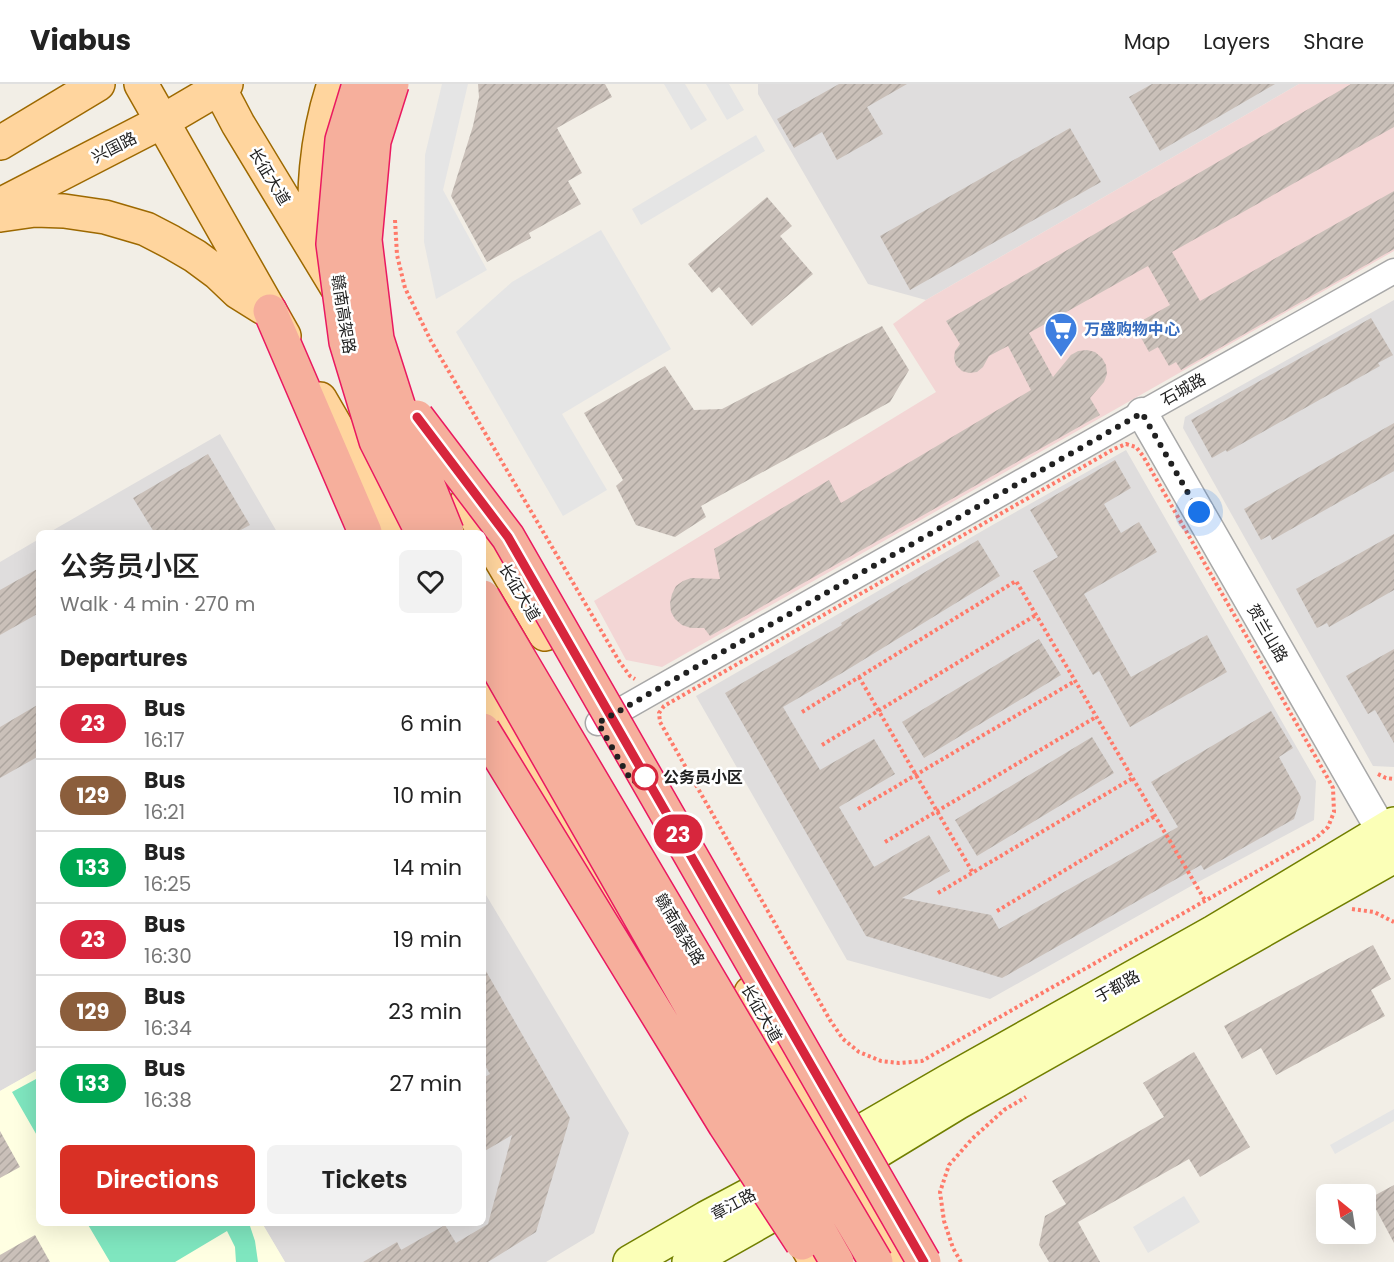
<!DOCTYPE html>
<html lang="en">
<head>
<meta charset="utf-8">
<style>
	body { margin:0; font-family:Poppins,"Noto Sans SC",sans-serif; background:#f2f2f2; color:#222; height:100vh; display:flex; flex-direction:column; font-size:22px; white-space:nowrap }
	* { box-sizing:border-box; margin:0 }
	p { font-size:20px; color:#767676 }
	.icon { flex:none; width:33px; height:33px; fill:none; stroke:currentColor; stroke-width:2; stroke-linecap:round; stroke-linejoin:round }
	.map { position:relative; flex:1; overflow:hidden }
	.panel { position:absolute; left:36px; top:446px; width:450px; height:696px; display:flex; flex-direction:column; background:#fff; border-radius:9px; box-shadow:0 6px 24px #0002 }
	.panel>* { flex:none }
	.badge { padding:0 12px; border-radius:20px; font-size:21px; line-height:39px }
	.needle { width:39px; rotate:330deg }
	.buttons { position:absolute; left:1316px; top:1100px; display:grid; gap:12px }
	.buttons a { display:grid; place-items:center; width:60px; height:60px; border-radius:9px; background:#fff; box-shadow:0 6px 24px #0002; font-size:30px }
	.you { position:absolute; width:30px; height:30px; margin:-15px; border:4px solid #fff; border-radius:50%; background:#1a73e8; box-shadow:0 0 0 9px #1a73e833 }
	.map>.badge { position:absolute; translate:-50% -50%; box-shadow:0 0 0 3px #fff }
	h2 { padding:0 24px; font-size:22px; line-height:54px }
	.round { display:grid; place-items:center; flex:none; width:63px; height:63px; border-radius:9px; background:#f2f2f2 }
	.overview { display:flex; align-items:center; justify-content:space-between; height:102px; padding:0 24px }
	h1 { font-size:28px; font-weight:600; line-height:45px }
	.button { display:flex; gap:12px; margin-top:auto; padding:12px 24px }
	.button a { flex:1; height:69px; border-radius:9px; background:#d93025; color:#fff; font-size:24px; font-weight:600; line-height:69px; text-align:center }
	.button a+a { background:#f2f2f2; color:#222 }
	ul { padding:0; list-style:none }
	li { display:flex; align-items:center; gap:18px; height:72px; padding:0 24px; border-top:2px solid #e0e0e0 }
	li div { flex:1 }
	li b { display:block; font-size:22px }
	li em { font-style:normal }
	li .badge { min-width:66px; font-weight:700; text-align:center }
	header { display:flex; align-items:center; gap:36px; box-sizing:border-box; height:84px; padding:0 30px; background:#fff; border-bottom:2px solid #e0e0e0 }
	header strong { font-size:28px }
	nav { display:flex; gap:33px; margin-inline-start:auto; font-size:21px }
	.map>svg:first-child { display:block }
	.residential { fill:#dfdddd }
	.commercial { fill:#f3d6d5 }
	.education { fill:#ffffe2 }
	.pitch { fill:#7fe6bf }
	.parking { fill:#e5e5e5 }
	.building { fill:url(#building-hatch) }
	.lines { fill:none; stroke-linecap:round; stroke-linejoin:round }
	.minor-casing { stroke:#a8a8a8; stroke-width:27 }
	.tertiary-casing { stroke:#a8a8a8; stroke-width:33 }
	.secondary-casing { stroke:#717f00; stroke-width:36 }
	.primary-casing { stroke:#9d6900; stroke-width:36 }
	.trunk-casing { stroke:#ea1960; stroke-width:36 }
	.path { stroke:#ff7a6a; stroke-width:4; stroke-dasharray:3 3; stroke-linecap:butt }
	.minor { stroke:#fff; stroke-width:24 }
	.tertiary { stroke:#fff; stroke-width:30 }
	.secondary { stroke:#fbffb7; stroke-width:33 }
	.primary { stroke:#ffd59e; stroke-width:33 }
	.trunk { stroke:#f6af9c; stroke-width:33 }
	.trunk-bridge-casing { stroke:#ea1960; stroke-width:36; stroke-linecap:butt }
	.trunk-bridge { stroke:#f6af9c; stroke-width:33 }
	.line-casing { stroke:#fff; stroke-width:14 }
	.line { stroke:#d7263d; stroke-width:9 }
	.walk { stroke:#212121; stroke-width:6; stroke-dasharray:0 10.8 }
	.stop-dot { fill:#fff; stroke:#d7263d; stroke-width:3 }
	.labels { text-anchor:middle; stroke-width:5; stroke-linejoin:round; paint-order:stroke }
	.street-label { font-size:16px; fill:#212121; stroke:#fff }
	.shop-label { font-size:16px; font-weight:bold; fill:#366cbe; stroke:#fff; text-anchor:start }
	.stop-label { font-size:16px; font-weight:bold; fill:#212121; stroke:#fff; text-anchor:start }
</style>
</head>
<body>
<header>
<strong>Viabus</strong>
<nav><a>Map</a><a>Layers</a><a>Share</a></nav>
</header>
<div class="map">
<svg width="1394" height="1178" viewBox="0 0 1394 1178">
	<defs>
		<pattern id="building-hatch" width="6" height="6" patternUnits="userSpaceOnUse" patternTransform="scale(1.5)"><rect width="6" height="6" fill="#cac0b9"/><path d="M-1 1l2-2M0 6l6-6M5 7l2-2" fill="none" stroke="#ada59f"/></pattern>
	</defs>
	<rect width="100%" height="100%" fill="#f2eee6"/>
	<path class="residential" d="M758 0H1299L926 216 868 200 758 10Z
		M1394 216V683L1373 682 1183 344 1185 333Z
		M220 350 277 448H50Z
		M1126 366 1316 697 1314 736 1200 797 990 915 847 876 696 612 996 439Z
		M39 455V985L0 1007V478Z
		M483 806 629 1049 594 1149 546 1178H285L262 1139 483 1138Z"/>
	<path class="commercial" d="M1299 0H1394V167L662 583 626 576 594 517 936 308 893 240 926 216Z"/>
	<path class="education" d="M39 985V1138L262 1139 285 1178H0V1007Z"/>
	<path class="pitch" d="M36 995 39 1000V1055L12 1008Z
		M87 1139H249L255 1157 258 1178H236L235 1163 227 1147 175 1178H110Z"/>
	<path class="parking" d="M442 0H468L443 106 487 186 436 215 424 158 425 71Z
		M664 0H685L707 36 691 46Z
		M706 0H729L744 26 727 36Z
		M756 51 765 67 641 141 632 125Z
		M601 146 671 265 562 330 607 406 563 432 456 248 512 198Z
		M1394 1025V1037L1335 1070 1330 1061Z
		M1184 1112 1200 1138 1148 1169 1133 1143Z"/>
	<path class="building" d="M478 0H605L612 13 557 44 582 89 568 97 581 120 529 149 531 154 487 178 451 112 473 42 479 13Z
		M839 0H907L867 23 883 50 837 76 822 48 794 64 777 35Z
		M1152 0H1275L1160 67 1129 13Z
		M1351 0H1394V43L1172 168 1200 217 1394 107V165L1181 286 1176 278 1169 282 1158 263 1149 268 1134 241 1170 221 1148 182 1029 249 1053 293 1071 271 1078 267 1087 266 1095 268 1102 274 1106 281 1107 290 1104 298 1090 314 1100 331 710 552 704 544H691L682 541 675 535 671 528 670 519 672 510 676 502 683 497 691 494 720 495 714 465 829 396 841 419 1031 306 1008 262 989 272 983 283 977 288 969 289 962 287 956 281 954 274 955 267 960 260 946 237Z
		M1070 44 1101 98 910 206 880 152Z
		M767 113 792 142 780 152 813 190 752 242 719 203 712 209 688 180Z
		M1371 234 1393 271 1378 279 1380 282 1321 315 1227 368 1226 366 1212 374 1191 336Z
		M882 242 909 286 890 318 701 422 706 433 675 453 636 441 616 402 623 396 584 329 665 282 694 326 722 325Z
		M1394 339V387L1272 456 1270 451 1261 456 1244 425Z
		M208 370 250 441 237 448H154L133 414Z
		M1115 376 1131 404 1104 420 1121 449 1139 438 1157 468 1084 510 1131 593 1207 551 1227 588 1130 643 1099 587 1093 591 1033 487 1058 473 1030 426Z
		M1394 450V506L1329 543 1327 539 1317 544 1296 505Z
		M978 456 1000 492 842 589 783 623 820 686 874 655 895 690 839 723 874 783 929 751 950 787 902 814 991 831 999 845 1178 743 1151 698 1271 627 1293 664 1279 673 1301 713 1294 735 1204 786 1201 781 1002 894 866 852 725 609 842 541 841 539Z
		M39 484V529L0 551V506Z
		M1039 555 1061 591 924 674 902 638Z
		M1394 565V659L1375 626 1368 630 1346 592Z
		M39 620V672L0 694V643Z
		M1092 653 1114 689 977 772 955 736Z
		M1373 861 1391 895 1371 906 1385 932 1276 991 1261 964 1242 975 1224 942Z
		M483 882 570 1034 536 1148 488 1178H363L397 1158 401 1166 445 1141 456 1159 488 1140 512 1051 483 1068V994L490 990 483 978Z
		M1194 968 1250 1063 1200 1093 1189 1075 1078 1138 1100 1178H1049L1039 1161 1045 1132 1066 1120 1052 1097 1164 1033 1143 999Z
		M0 1047 20 1083 0 1094Z
		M1394 1101V1159L1370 1114Z
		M35 1151 50 1178H0V1171Z"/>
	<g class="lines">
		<g class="minor-casing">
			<path id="minor" d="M598 639 1142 329 1394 187"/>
		</g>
		<g class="tertiary-casing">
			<path id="tertiary" d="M1142 329 1394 768"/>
		</g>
		<g class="secondary-casing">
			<path id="secondary" d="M630 1178 706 1134 772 1099 950 996 1214 848 1394 740
				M689 1178 786 1123 957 1019 1394 772"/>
		</g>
		<g class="primary-casing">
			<path id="primary" d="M141 0 284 252
				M217 0 238 40 341 210
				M0 59 98 0
				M0 121 163 37 226 0
				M0 131 35 126 64 127 105 133 146 145 171 158 195 172 218 189 238 208 262 223
				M321 168C308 119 318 47 334 0
				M320 315 397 448
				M467 418 545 550
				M483 598 659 903
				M751 909 903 1178
				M791 1133 816 1178"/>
		</g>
		<g class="trunk-casing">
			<path id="trunk" d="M270 227 365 448"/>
		</g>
		<path class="path" d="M395 136 397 171 405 204 431 257 619 577 630 592 635 595
			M1126 360 1136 363 1143 372 1326 691 1333 704 1334 728 1328 743 1316 754 922 977 899 979 881 977 859 968 843 955 830 936 660 638 659 629 664 622 1114 365Z
			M859 593 973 789
			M802 628 1016 497 1206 818
			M822 661 1036 531
			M1378 690 1386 694 1394 695
			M858 725 1075 597
			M885 758 1096 633
			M938 809 1133 694
			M1352 825 1374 828 1394 838
			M997 827 1155 732
			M961 1178 953 1164 944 1137 940 1108 949 1081 972 1055 1004 1026 1026 1013"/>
		<use href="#minor" class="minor"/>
		<use href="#tertiary" class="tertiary"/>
		<use href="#secondary" class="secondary"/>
		<use href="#primary" class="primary"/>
		<use href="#trunk" class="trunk"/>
		<g class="trunk-bridge-casing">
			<path id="trunk-bridge" d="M359 0 342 56 333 160 346 258 376 357 422 448
				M392 0 374 57 365 156 377 255 406 346 447 448
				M417 333 508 453 924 1178
				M483 513 876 1178
				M483 558 837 1178
				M483 646 725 1041 802 1159"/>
		</g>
		<use href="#trunk-bridge" class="trunk-bridge"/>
	</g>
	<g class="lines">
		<g class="line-casing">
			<path id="line" d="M417 333 508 453 924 1178"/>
		</g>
		<use href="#line" class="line"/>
		<path class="walk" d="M645 693 632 698 598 639 1142 329 1199 428"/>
	</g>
	<defs>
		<g id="supermarket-pin" transform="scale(1.725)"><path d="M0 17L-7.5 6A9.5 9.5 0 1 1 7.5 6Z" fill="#3f7fe0" stroke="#fff"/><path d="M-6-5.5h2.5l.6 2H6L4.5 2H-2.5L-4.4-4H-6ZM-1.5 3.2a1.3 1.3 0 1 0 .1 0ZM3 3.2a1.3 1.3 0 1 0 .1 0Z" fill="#fff"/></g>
	</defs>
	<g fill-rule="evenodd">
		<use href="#supermarket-pin" x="1061" y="245"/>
	</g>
	<circle class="stop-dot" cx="645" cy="693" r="12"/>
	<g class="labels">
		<g class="street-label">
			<text transform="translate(114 63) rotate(-27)" y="6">兴国路</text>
			<text transform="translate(270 92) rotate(59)" y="6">长征大道</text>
			<text transform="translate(344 230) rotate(81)" y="6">赣南高架路</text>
			<text transform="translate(1183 305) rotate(-29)" y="6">石城路</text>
			<text transform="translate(520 508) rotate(59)" y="6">长征大道</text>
			<text transform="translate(1268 549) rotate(60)" y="6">贺兰山路</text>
			<text transform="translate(680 845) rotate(59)" y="6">赣南高架路</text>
			<text transform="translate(1117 902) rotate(-29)" y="6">于都路</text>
			<text transform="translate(762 929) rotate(60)" y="6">长征大道</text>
			<text transform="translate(733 1120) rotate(-28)" y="6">章江路</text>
		</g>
		<g class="shop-label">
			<text x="1084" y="251">万盛购物中心</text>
		</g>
		<g class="stop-label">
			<text x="663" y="699">公务员小区</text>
		</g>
	</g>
</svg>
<div class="buttons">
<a><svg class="needle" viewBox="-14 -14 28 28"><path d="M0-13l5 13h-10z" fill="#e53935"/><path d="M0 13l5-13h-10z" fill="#767676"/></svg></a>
</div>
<div class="you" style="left:1199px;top:428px"></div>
<b class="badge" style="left:678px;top:750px;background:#d7263d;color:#fff">23</b>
<section class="panel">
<div class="overview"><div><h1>公务员小区</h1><p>Walk · 4 min · 270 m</p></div><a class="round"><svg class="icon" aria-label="heart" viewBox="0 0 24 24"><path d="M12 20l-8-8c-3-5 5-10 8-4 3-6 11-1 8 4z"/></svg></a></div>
<h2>Departures</h2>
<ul>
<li><span class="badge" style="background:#d7263d;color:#fff">23</span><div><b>Bus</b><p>16:17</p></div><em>6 min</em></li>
<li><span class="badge" style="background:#8b5e3c;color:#fff">129</span><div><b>Bus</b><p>16:21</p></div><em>10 min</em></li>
<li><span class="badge" style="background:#00a651;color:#fff">133</span><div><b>Bus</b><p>16:25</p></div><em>14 min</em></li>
<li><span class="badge" style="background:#d7263d;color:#fff">23</span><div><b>Bus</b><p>16:30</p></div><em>19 min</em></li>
<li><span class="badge" style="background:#8b5e3c;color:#fff">129</span><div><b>Bus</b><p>16:34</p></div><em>23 min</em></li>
<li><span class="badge" style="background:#00a651;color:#fff">133</span><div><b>Bus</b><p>16:38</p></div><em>27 min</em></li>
</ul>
<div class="button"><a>Directions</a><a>Tickets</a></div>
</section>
</div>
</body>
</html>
